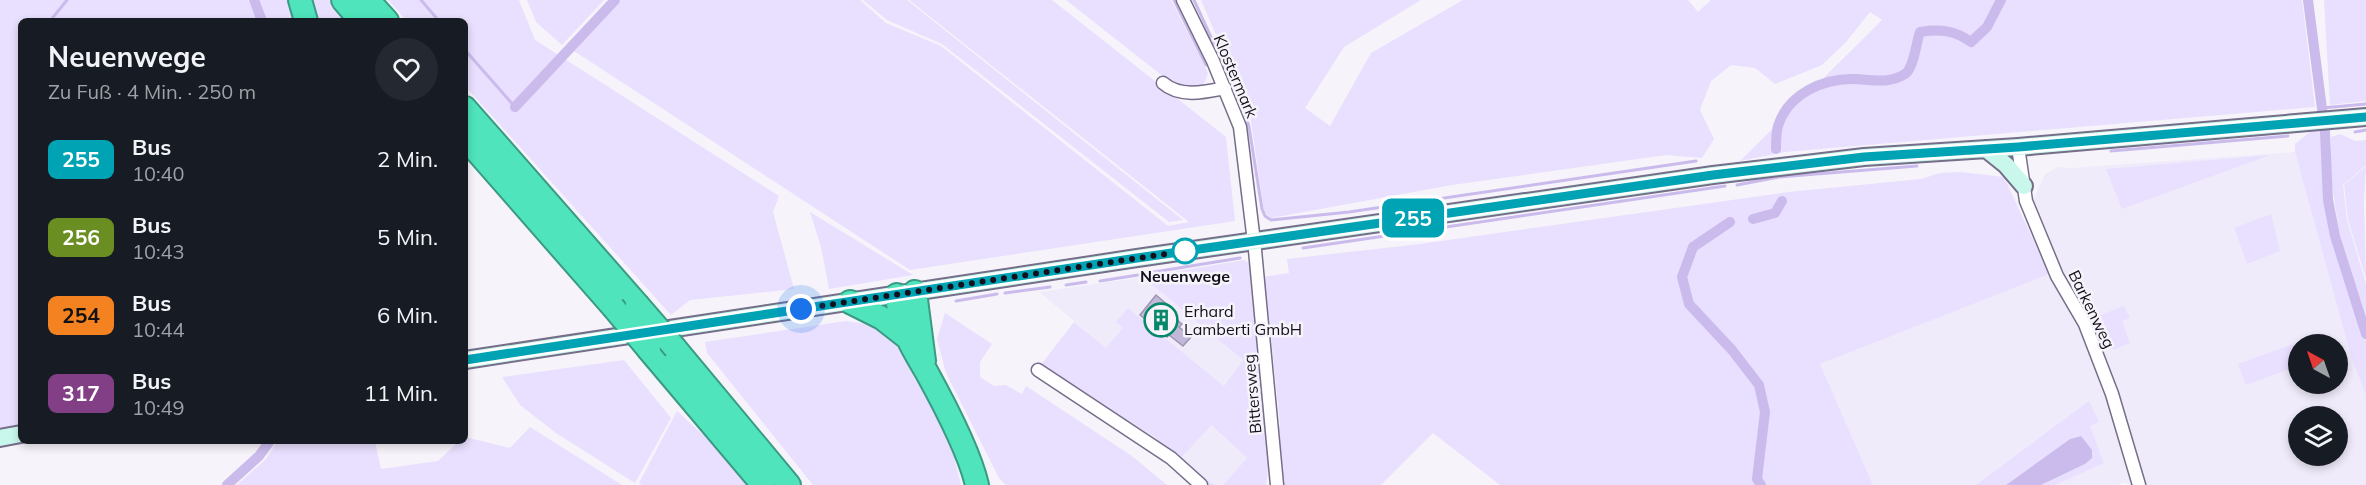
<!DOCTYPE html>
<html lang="de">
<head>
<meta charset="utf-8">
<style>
	body { margin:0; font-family:Mulish,sans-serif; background:#242831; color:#f1f3f6; height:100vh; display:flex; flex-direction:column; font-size:22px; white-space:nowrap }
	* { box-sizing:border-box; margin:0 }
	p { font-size:20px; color:#9ea1a6 }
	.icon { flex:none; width:33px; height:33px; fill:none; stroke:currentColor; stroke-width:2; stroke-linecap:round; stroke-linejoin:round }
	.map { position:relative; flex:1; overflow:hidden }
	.drawer { position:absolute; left:18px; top:18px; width:450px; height:426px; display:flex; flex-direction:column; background:#171b24; border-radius:9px; box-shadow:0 3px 9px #0003 }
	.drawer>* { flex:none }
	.badge { padding:0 12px; border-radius:9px; font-size:21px; line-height:39px }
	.needle { width:39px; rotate:320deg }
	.controls { position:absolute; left:2288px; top:334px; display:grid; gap:12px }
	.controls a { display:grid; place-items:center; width:60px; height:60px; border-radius:50%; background:#171b24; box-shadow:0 3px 9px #0003; font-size:30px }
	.you { position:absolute; width:30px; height:30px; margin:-15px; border:4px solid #fff; border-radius:50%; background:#1a73e8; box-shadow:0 0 0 9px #1a73e833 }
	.map>.badge { position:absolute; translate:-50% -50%; box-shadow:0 0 0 3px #fff }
	.round { display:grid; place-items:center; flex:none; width:63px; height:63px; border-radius:32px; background:#242831 }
	.overview { display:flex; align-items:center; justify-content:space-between; height:102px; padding:0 30px }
	h1 { font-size:28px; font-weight:700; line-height:45px }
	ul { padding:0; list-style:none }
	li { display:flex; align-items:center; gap:18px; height:78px; padding:0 30px }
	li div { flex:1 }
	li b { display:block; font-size:22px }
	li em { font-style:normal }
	li .badge { min-width:66px; font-weight:700; text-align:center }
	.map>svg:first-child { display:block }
	.built { fill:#f0ebfb; fill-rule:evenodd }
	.green { fill:#e9dffe }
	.water { fill:#cbbbec }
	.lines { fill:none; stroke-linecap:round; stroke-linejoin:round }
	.stream { stroke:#cbbbec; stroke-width:3 }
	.canal { stroke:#cbbbec; stroke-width:10 }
	.building { fill:#c2b8d7; stroke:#9f95b3; stroke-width:1.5 }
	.minor-casing { stroke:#766d89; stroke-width:15 }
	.secondary-casing { stroke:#766d89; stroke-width:20 }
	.motorway-casing { stroke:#3a9a83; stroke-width:26 }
	.minor { stroke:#fff; stroke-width:12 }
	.secondary { stroke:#caf7eb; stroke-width:16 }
	.motorway { stroke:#4fe4bb; stroke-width:22 }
	.motorway-bridge-casing { stroke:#3a9a83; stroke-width:26; stroke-linecap:butt }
	.motorway-bridge { stroke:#4fe4bb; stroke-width:22 }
	.line-casing { stroke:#fff; stroke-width:14 }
	.line { stroke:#00a3b4; stroke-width:9 }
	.walk { stroke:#14101b; stroke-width:6; stroke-dasharray:0 10.8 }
	.stop-dot { fill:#fff; stroke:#00a3b4; stroke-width:3 }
	.labels { text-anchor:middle; stroke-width:5; stroke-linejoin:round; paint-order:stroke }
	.street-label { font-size:16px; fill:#14101b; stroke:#f6f4fa }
	.stop-label { font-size:16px; font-weight:bold; fill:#14101b; stroke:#f6f4fa }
	.poi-label { font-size:16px; fill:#14101b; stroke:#f6f4fa; text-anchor:start }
</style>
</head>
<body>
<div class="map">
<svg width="2366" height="485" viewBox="0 0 2366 485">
	<rect width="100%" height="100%" fill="#f6f4fa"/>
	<path class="built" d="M2295 152 2352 360 2366 395V485H2130L2125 482 2118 485H2055L2104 462 2090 426 2089 402 1976 485H1873L1820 364 2048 274 2025 218 2045 174 2058 167 2071 168ZM2271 214 2247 264 2234 229ZM2310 338 2313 345H2337V384H2298V366L2246 385 2239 365ZM2298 417H2337V456H2298Z
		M1143 277 1243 360 1224 386 1128 308 1123 328 1106 348 1039 292Z
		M1210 425 1247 458 1223 485H1214L1182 457Z"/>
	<path class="green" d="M0 0H248L257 21H21V424L0 428Z
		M258 0H290L295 21H266Z
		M305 0H329L348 21H311Z
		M388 0H519L535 40 779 196 773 212 794 289 690 300 671 315 465 86V21H407Z
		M527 0H604L562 45 536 22Z
		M621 0H860L886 23 941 46 1168 226 1189 222 909 0H1052L1226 137 1235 221 910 270 574 51Z
		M863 0H907L1183 220 1169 222 942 44 887 20Z
		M1066 0H1171L1208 73 1203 87 1174 85Z
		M1201 0H1421L1344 47 1305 108 1330 126 1371 53 1463 0H1688L1698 12 1711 0H2302L2315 107 1785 152 1740 161 1882 20 1870 12 1846 42 1822 65 1775 84 1755 68 1731 65 1711 81 1700 110 1714 139 1702 158 1666 155 1452 185 1271 218 1264 212 1250 114Z
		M2324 0H2366V101L2330 105Z
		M2323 130 2325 201 2338 257 2366 342V395L2352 360 2295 152V144L2311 131Z
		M2340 134 2355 141 2366 140V165L2343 185 2347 220 2366 284V321L2339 231 2331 179V137Z
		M2270 155 2122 209 2106 169Z
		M2366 166 2364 202 2366 279 2348 220 2344 185Z
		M1960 172 2004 177 2049 274 1820 364 1873 485H1500L1433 433 1381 485H1283L1277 429 1280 425 1269 317 1262 277 1289 273 1287 259 1420 244 1788 192 1921 179 1940 173Z
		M810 212 913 275 829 289 821 247Z
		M2271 214 2280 251 2247 264 2234 228Z
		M1244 260 1250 264 1269 463 1266 485H1223L1247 458 1211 425 1182 457 1214 485H1209L1153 436 1040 366 1074 322 1106 348 1123 328 1116 322 1128 308 1224 386 1243 360 1143 277Z
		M2124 306 2130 318 2122 321 2130 343 2113 350 2101 315Z
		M945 313 992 344 980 362V377L994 386 1006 385 1022 394 1026 386 1132 456 1167 485H1006L999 478 946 373 937 339Z
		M846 321 885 327 898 338 950 442 961 485H813L707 353 705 342Z
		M2310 338 2313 345H2298V366L2246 385 2238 364Z
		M624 360 671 418 635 483 556 433 520 405 502 377Z
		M2089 401 2099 422 2090 426 2104 463 2055 485H2041L2085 464 2080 436 2070 439 2006 485H1976Z
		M677 411 733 462 751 485H642L639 483Z
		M530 427 622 485H237L265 460 278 441H375L381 469 438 461 459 441H465V437L510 448Z"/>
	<path class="water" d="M2081 436 2092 450V458L2085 464 2041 485H2006L2070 439Z"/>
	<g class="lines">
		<path class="stream" d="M421 0 439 21
			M1174 0 1206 65
			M1194 0 1244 109 1249 127 1262 209 1265 216 1271 220 1349 212 1696 161
			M50 21 67 0
			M465 50 515 107
			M2322 108 2366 104
			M2355 132 2366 130
			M2111 151 2288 136
			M1737 185 1779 177 1917 166
			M1303 248 1725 186
			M1148 273 1240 258
			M1100 281 1138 275
			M1066 285 1086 282
			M1005 293 1050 287
			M956 301 997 294"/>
		<path class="canal" d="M254 0 262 21
			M2308 0 2325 132 2328 200 2335 236 2366 334
			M515 107 615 0
			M1776 149C1776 142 1776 133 1778 126 1788 94 1823 78 1855 79 1873 80 1889 84 1905 74 1914 68 1916 43 1920 32 1940 29 1954 30 1971 42L1987 27 2001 0
			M1753 219 1775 213 1782 201
			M1730 222 1693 247 1682 277 1689 304 1732 350 1759 385 1765 412 1757 479 1761 485
			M227 485 259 456 270 441"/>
	</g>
	<path class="building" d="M1156 295 1176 312 1172 316 1182 324 1179 327 1191 337 1183 346 1169 335 1167 337 1140 315Z"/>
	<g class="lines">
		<g class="minor-casing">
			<path id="minor" d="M1183 0 1213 61 1240 127 1255 250 1277 485
				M1163 83C1180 98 1205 92 1225 88
				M2018 147 2026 201 2057 276 2085 324 2112 394 2139 485
				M1038 370 1171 458 1201 485"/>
		</g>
		<g class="secondary-casing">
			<path id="secondary" d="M1986 149 2006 165 2024 186
				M465 360 1137 258 1713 175 1864 157 2018 147 2366 117
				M0 438 21 434"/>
		</g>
		<g class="motorway-casing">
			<path id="motorway" d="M300 0 306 21
				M343 0 361 21
				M368 0 387 21
				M465 108 637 304
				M465 138 613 307
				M915 292 924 361
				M897 295C900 328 910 344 926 371 942 400 970 454 977 485
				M850 302 882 318 905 336
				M675 348 789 485
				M649 350 763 485"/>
		</g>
		<use href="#minor" class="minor"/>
		<use href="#secondary" class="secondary"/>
		<use href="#motorway" class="motorway"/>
		<g class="motorway-bridge-casing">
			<path id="motorway-bridge" d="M637 304 675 348
				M613 307 649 350"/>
		</g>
		<use href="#motorway-bridge" class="motorway-bridge"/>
	</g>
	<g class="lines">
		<g class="line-casing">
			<path id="line" d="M465 360 1137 258 1713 175 1864 157 2018 147 2366 117"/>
		</g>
		<use href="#line" class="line"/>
		<path class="walk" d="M801 309 1185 251"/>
	</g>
	<defs>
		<g id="building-ring" transform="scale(1.725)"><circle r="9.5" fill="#f6f4fa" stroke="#07886b" stroke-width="1.5"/><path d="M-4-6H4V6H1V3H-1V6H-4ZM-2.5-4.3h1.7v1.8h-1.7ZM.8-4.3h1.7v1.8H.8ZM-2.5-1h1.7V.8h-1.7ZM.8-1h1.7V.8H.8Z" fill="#07886b"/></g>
	</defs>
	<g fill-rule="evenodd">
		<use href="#building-ring" x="1161" y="320"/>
	</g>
	<circle class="stop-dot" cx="1185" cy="251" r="12"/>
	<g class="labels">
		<g class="street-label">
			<text transform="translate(1236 76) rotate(67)" y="6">Klostermark</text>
			<text transform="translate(2092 309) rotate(64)" y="6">Barkenweg</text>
			<text transform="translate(1252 394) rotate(-95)" y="6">Bittersweg</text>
		</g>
		<g class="stop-label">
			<text x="1185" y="282">Neuenwege</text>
		</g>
		<g class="poi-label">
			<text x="1184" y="317">Erhard<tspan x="1184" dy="18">Lamberti GmbH</tspan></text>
		</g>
	</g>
</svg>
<div class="controls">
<a><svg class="needle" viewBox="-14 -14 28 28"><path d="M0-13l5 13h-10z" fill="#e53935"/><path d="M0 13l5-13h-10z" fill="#9ea1a6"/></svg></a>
<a><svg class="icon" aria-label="layers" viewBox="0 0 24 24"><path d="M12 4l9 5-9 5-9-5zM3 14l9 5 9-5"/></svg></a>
</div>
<div class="you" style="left:801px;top:309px"></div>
<b class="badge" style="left:1413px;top:218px;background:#00a3b4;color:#fff">255</b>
<section class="drawer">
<div class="overview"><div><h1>Neuenwege</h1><p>Zu Fuß · 4 Min. · 250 m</p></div><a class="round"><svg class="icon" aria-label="heart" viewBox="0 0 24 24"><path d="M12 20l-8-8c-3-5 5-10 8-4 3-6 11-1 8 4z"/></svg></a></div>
<ul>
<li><span class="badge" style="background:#00a3b4;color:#fff">255</span><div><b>Bus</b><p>10:40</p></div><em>2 Min.</em></li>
<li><span class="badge" style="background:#6b8e23;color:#fff">256</span><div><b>Bus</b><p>10:43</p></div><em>5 Min.</em></li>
<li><span class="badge" style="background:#f58220;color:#111">254</span><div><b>Bus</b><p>10:44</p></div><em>6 Min.</em></li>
<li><span class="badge" style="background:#833f85;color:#fff">317</span><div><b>Bus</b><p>10:49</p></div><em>11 Min.</em></li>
</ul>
</section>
</div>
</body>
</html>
